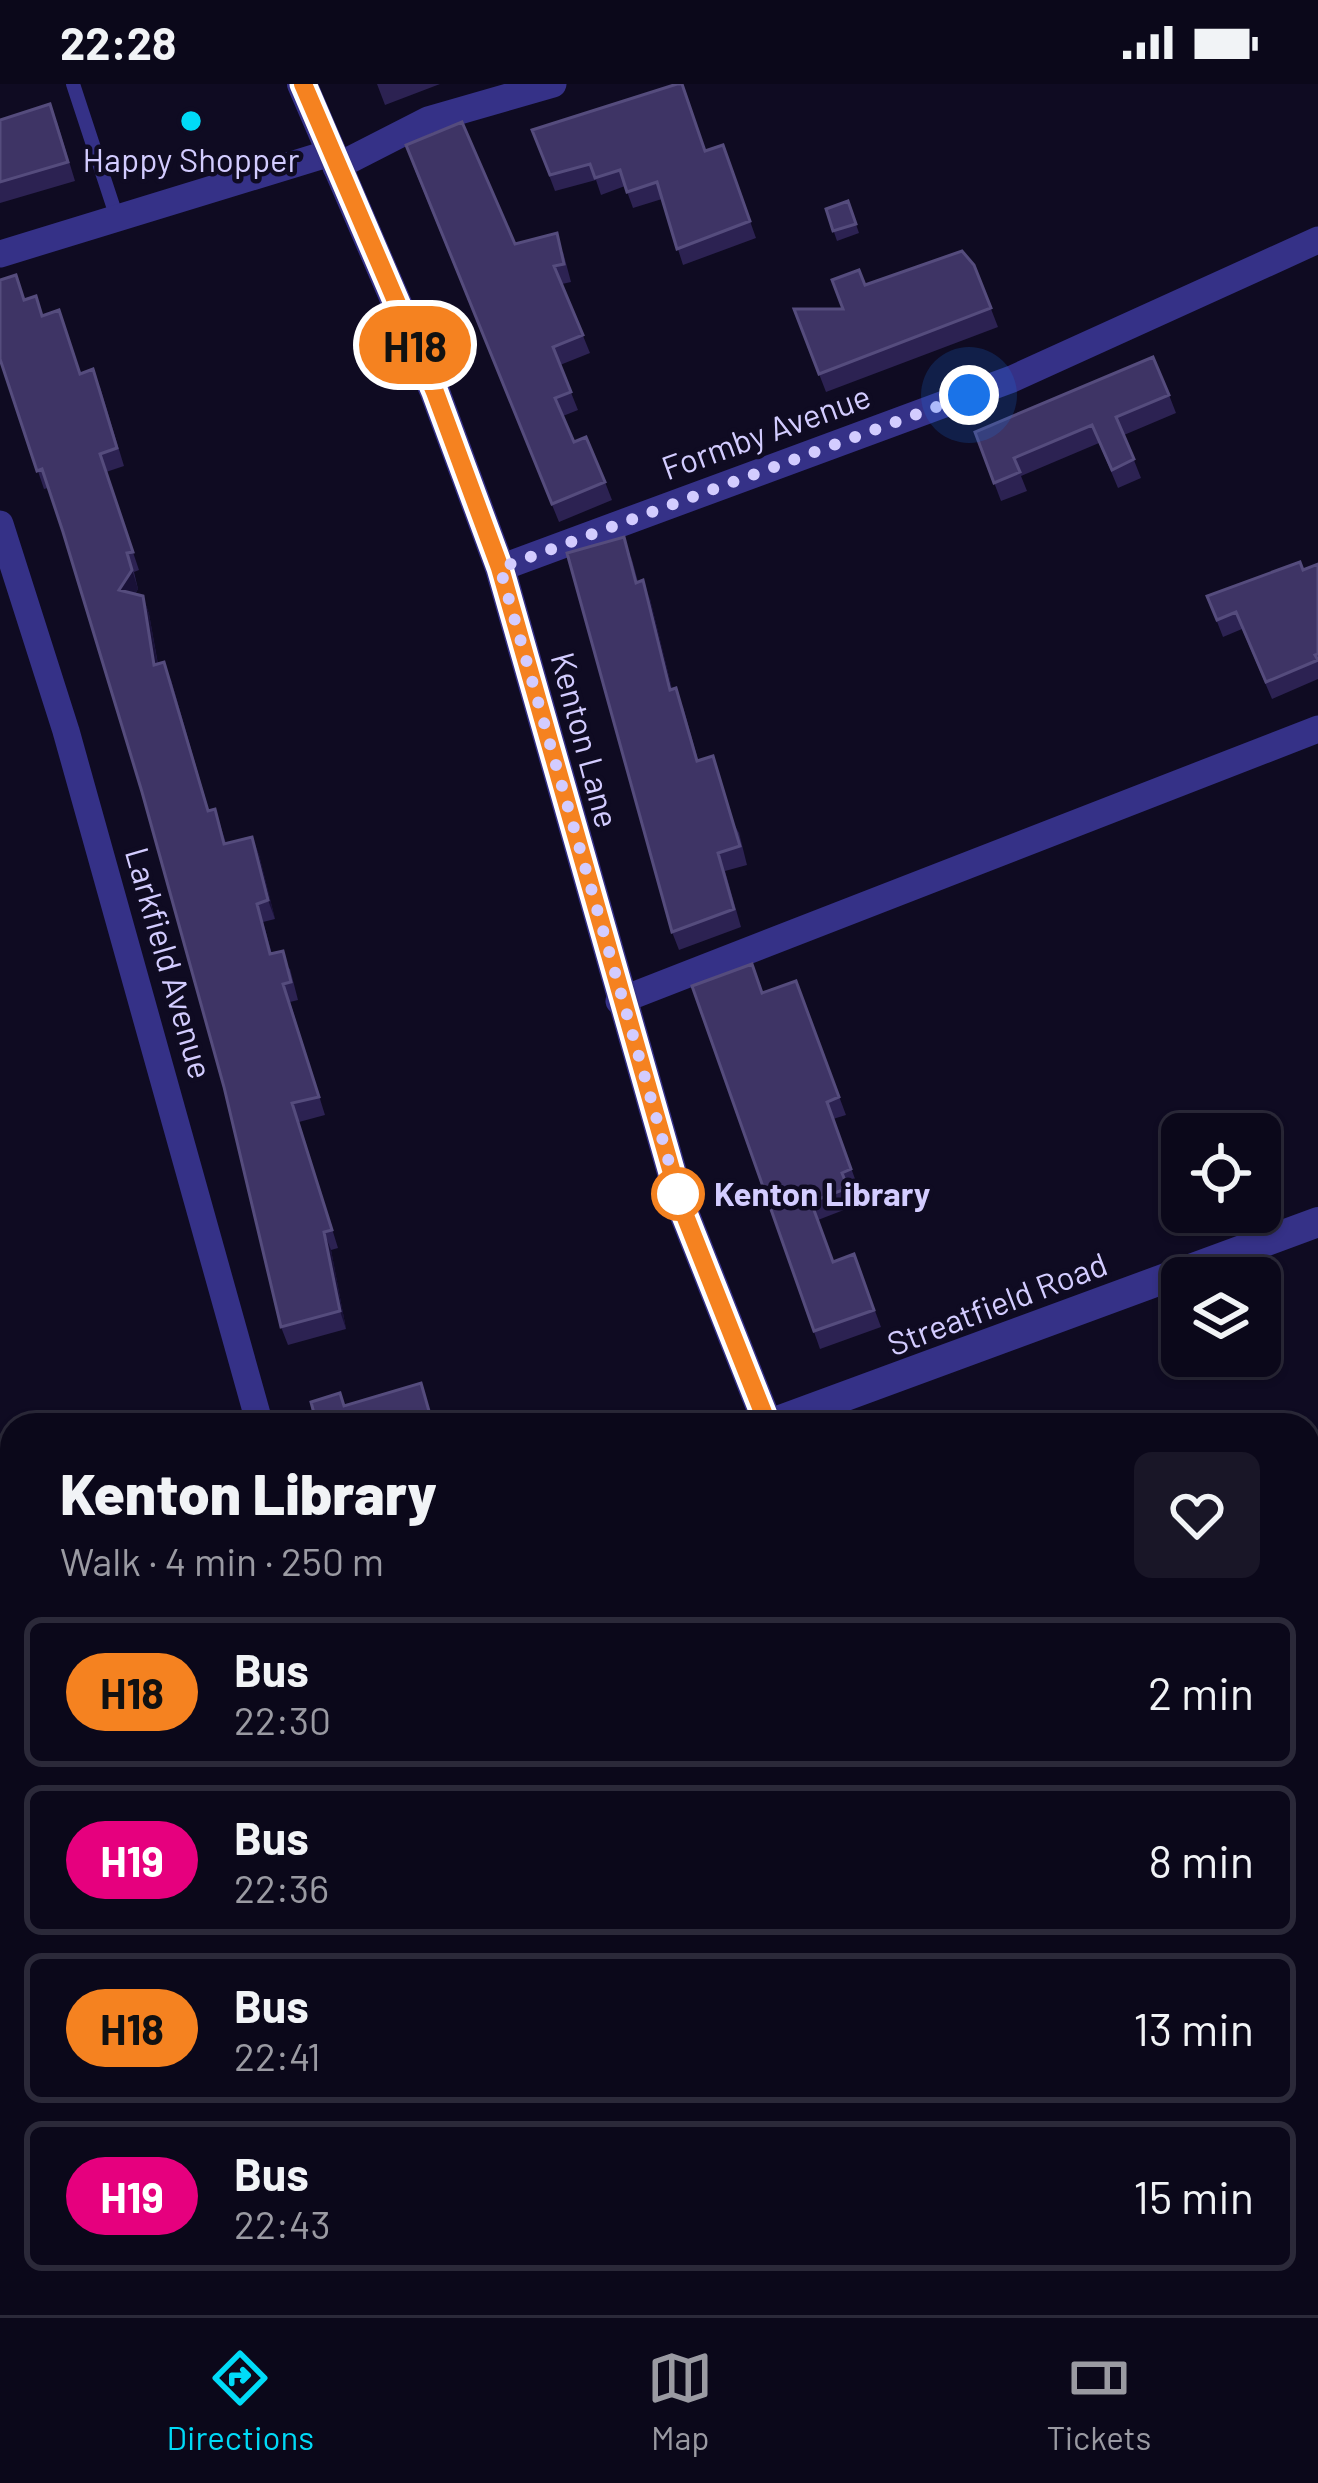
<!DOCTYPE html>
<html lang="en">
<head>
<meta charset="utf-8">
<style>
	body { margin:0; font-family:Barlow,sans-serif; background:#191627; color:#f1f3f6; height:100vh; display:flex; flex-direction:column; font-size:45px; white-space:nowrap }
	* { box-sizing:border-box; margin:0 }
	p { font-size:39px; color:#9a9aa2 }
	.icon { flex:none; width:66px; height:66px; fill:none; stroke:currentColor; stroke-width:2; stroke-linecap:round; stroke-linejoin:round }
	.map { position:relative; flex:1; overflow:hidden }
	.side { position:absolute; left:0px; top:1329px; width:1320px; height:903px; display:flex; flex-direction:column; background:#0b081a; border-radius:36px 36px 0 0; box-shadow:0 3px 9px #0004,0 0 0 3px #2b2939 }
	.side>* { flex:none }
	.badge { padding:0 24px; border-radius:39px; font-size:42px; line-height:78px }
	.tools { position:absolute; left:1161px; top:1029px; display:grid; gap:24px }
	.tools a { display:grid; place-items:center; width:120px; height:120px; border-radius:18px; background:#0b081a; box-shadow:0 3px 9px #0004,0 0 0 3px #2b2939; font-size:60px }
	.you { position:absolute; width:60px; height:60px; margin:-30px; border:9px solid #fff; border-radius:50%; background:#1a73e8; box-shadow:0 0 0 18px #1a73e833 }
	.map>.badge { position:absolute; translate:-50% -50%; box-shadow:0 0 0 6px #fff }
	.round { display:grid; place-items:center; flex:none; width:126px; height:126px; border-radius:18px; background:#191627 }
	.overview { display:flex; align-items:center; justify-content:space-between; height:204px; padding:0 60px }
	h1 { font-size:57px; font-weight:800; line-height:90px }
	ul { padding:0; list-style:none }
	li { display:flex; align-items:center; gap:36px; height:150px; margin:0 24px 18px; padding:0 36px; border:6px solid #2b2939; border-radius:18px }
	li div { flex:1 }
	li b { display:block; font-size:45px }
	li em { font-style:normal }
	li .badge { min-width:132px; font-weight:700; text-align:center }
	.status { display:flex; justify-content:space-between; align-items:center; height:84px; padding:0 60px; background:#0b081a; direction:ltr }
	.status svg { height:33px; fill:currentColor }
	.tabs { display:flex; justify-content:space-around; align-items:center; height:168px; border-top:3px solid #2b2939; background:#0b081a; font-size:33px; color:#9a9aa2 }
	.tabs a { display:grid; justify-items:center; gap:6px }
	.tabs .on { color:#00dbf7 }
	.map>svg:first-child { display:block }
	.lines { fill:none; stroke-linecap:round; stroke-linejoin:round }
	.service { stroke:#353187; stroke-width:14 }
	.minor { stroke:#353187; stroke-width:27 }
	.tertiary { stroke:#353187; stroke-width:30 }
	.wall { fill:#2c2252 }
	.shaded-wall { fill:#191137 }
	.building { fill:#3e3465; stroke:#554c7d; stroke-width:3 }
	.line-casing { stroke:#fff; stroke-width:27 }
	.line { stroke:#f58220; stroke-width:18 }
	.walk { stroke:#d3ccff; stroke-width:12; stroke-dasharray:0 21.6 }
	.poi-dot { fill:#00dbf7; stroke:#0f0b22; stroke-width:4.5 }
	.stop-dot { fill:#fff; stroke:#f58220; stroke-width:6 }
	.labels { text-anchor:middle; stroke-width:9; stroke-linejoin:round; paint-order:stroke }
	.poi-label { font-size:33px; fill:#d3ccff; stroke:#0f0b22 }
	.street-label { font-size:33px; fill:#d3ccff; stroke:#0f0b22 }
	.stop-label { font-size:33px; font-weight:bold; fill:#d3ccff; stroke:#0f0b22; text-anchor:start }
</style>
</head>
<body>
<div class="status"><b>22:28</b><svg viewBox="0 0 49 12"><path d="M0 12V9h3v3zM5 12V6h3v6zM10 12V3h3v9zM15 12V0h3v12zM26 1h20v11H26zM47 4h2v5h-2z"/></svg></div>
<div class="map">
<svg width="1318" height="2231" viewBox="0 0 1318 2231">
	<rect width="100%" height="100%" fill="#0f0b22"/>
	<g class="lines">
		<path class="service" d="M73 0 118 137"/>
		<path class="minor" d="M336 83 428 36 553 0
			M0 170 330 69
			M0 440 66 647 260 1341
			M500 484 1012 295 1318 156
			M619 917 1318 645
			M1308 1708 1318 1704
			M0 2054 12 2050
			M0 2212 15 2231
			M680 2220 686 2231"/>
		<path class="tertiary" d="M302 0 435 308 500 484 682 1124 768 1341
			M767 1341 1318 1138
			M0 1569 12 1566
			M1174 2220 1180 2231"/>
	</g>
	<path class="wall" d="M377 0H440L385 21Z
		M0 35 57 38 75 97 0 119Z
		M532 46 705 67 723 61 756 154 683 181 662 115 633 124 625 102 601 111 596 96 555 107Z
		M412 79 515 160 563 168 571 198 562 200 590 269 560 281 578 326 563 332 574 358 605 398 612 416 559 438Z
		M848 117 859 149 837 157 826 125Z
		M974 181 998 243 826 308 794 225H843L865 201Z
		M24 216 43 231 81 290 100 303 124 382 106 388 139 486 134 488 138 505 135 510 143 512 149 530 158 580 171 596 209 727 215 725 226 759 252 753 259 771 275 835 263 838 272 870 290 885 298 916 290 918 325 1031 299 1038 338 1164 331 1166 346 1245 288 1261 281 1243 224 1003 142 708 63 448 48 404 44 405 0 275Z
		M1169 311 1176 329 1124 351 1141 394 1118 404 1099 359 1021 392 1027 407 1001 417 975 348Z
		M631 472 638 498 650 515 672 605 683 623 698 676 739 749 747 781 725 787 741 843 679 866 672 848Z
		M1318 480V595L1272 615 1242 545 1223 553 1207 512 1303 486Z
		M796 897 846 1031 833 1035 858 1103 849 1106 854 1122 818 1136 833 1178 854 1170 881 1243 820 1265 692 902 762 909Z
		M12 1418V1507L0 1510V1421Z"/>
	<path class="shaded-wall" d="M127 469 138 505 126 524 119 506Z
		M643 496 650 515 677 625 670 606Z
		M143 512 149 530 161 599 154 581Z
		M164 578 171 596 214 745 208 727Z
		M252 753 259 771 275 835 268 816Z
		M324 1148 331 1166 346 1245 340 1227Z"/>
	<path class="building" d="M677 0H682L705 67 723 61 750 137 677 165 657 98 627 108 620 86 595 94 590 80 550 91 532 46Z
		M50 20 68 78 0 98V36Z
		M462 38 515 160 557 149 564 180 554 182 583 251 553 263 571 308 555 314 574 358 586 353 605 398 552 420 406 61Z
		M848 117 856 140 833 147 826 125Z
		M962 167 974 181 991 224 819 290 794 225H843L832 196 859 186 865 201Z
		M16 191 24 216 36 212 42 232 59 226 80 290 93 285 117 364 100 370 133 468 127 469 132 486 119 506 143 512 154 581 164 578 208 727 215 725 224 760 252 753 268 816 257 820 270 870 283 867 291 898 283 900 319 1013 292 1019 332 1146 324 1148 340 1227 281 1243 224 1003 142 708 63 448 42 385 37 387 0 275V196Z
		M1153 273 1169 311 1116 333 1134 375 1112 386 1092 341 1014 374 1020 388 994 399 975 348Z
		M624 453 636 499 643 496 670 606 676 604 697 677 713 672 740 762 718 769 734 825 672 848 567 469Z
		M1300 478 1303 486 1318 480V570L1315 571 1318 576 1266 598 1236 528 1217 536 1207 512Z
		M752 880 762 909 796 897 839 1013 827 1018 851 1085 842 1089 848 1104 811 1118 833 1178 854 1170 874 1226 814 1247 692 902Z
		M421 1299 433 1341H317L311 1318 340 1309 344 1322Z
		M12 1418V1486L0 1489V1421Z
		M598 2220H621L626 2231H573Z"/>
	<g class="lines">
		<g class="line-casing">
			<path id="line" d="M303 0 435 308 500 484 682 1124 768 1341"/>
		</g>
		<use href="#line" class="line"/>
		<path class="walk" d="M678 1110 682 1124 500 484 969 311"/>
	</g>
	<circle class="poi-dot" cx="191" cy="37" r="12"/>
	<circle class="stop-dot" cx="678" cy="1110" r="24"/>
	<g class="labels">
		<g class="poi-label">
			<text x="191" y="88">Happy Shopper</text>
		</g>
		<g class="street-label">
			<text transform="translate(766 348) rotate(-20)" y="12">Formby Avenue</text>
			<text transform="translate(585 656) rotate(75)" y="12">Kenton Lane</text>
			<text transform="translate(169 879) rotate(74)" y="12">Larkfield Avenue</text>
			<text transform="translate(997 1220) rotate(-21)" y="12">Streatfield Road</text>
		</g>
		<g class="stop-label">
			<text x="714" y="1122">Kenton Library</text>
		</g>
	</g>
</svg>
<div class="tools">
<a><svg class="icon" aria-label="locate" viewBox="0 0 24 24"><circle cx="12" cy="12" r="6"/><path d="M12 2v4M12 18v4M2 12h4M18 12h4"/></svg></a>
<a><svg class="icon" aria-label="layers" viewBox="0 0 24 24"><path d="M12 4l9 5-9 5-9-5zM3 14l9 5 9-5"/></svg></a>
</div>
<div class="you" style="left:969px;top:311px"></div>
<b class="badge" style="left:415px;top:261px;background:#f58220;color:#111">H18</b>
<section class="side">
<div class="overview"><div><h1>Kenton Library</h1><p>Walk · 4 min · 250 m</p></div><a class="round"><svg class="icon" aria-label="heart" viewBox="0 0 24 24"><path d="M12 20l-8-8c-3-5 5-10 8-4 3-6 11-1 8 4z"/></svg></a></div>
<ul>
<li><span class="badge" style="background:#f58220;color:#111">H18</span><div><b>Bus</b><p>22:30</p></div><em>2 min</em></li>
<li><span class="badge" style="background:#e6007e;color:#fff">H19</span><div><b>Bus</b><p>22:36</p></div><em>8 min</em></li>
<li><span class="badge" style="background:#f58220;color:#111">H18</span><div><b>Bus</b><p>22:41</p></div><em>13 min</em></li>
<li><span class="badge" style="background:#e6007e;color:#fff">H19</span><div><b>Bus</b><p>22:43</p></div><em>15 min</em></li>
</ul>
</section>
</div>
<nav class="tabs">
<a class="on"><svg class="icon" aria-label="directions" viewBox="0 0 24 24"><path d="M12 3l9 9-9 9-9-9zM9 14v-3h6M13 9l2 2-2 2"/></svg>Directions</a>
<a><svg class="icon" aria-label="map" viewBox="0 0 24 24"><path d="M3 6l6-2 6 2 6-2v14l-6 2-6-2-6 2zM9 4v14M15 6v14"/></svg>Map</a>
<a><svg class="icon" aria-label="tickets" viewBox="0 0 24 24"><path d="M3 7h18v10H3zM15 7v10"/></svg>Tickets</a>
</nav>
</body>
</html>
